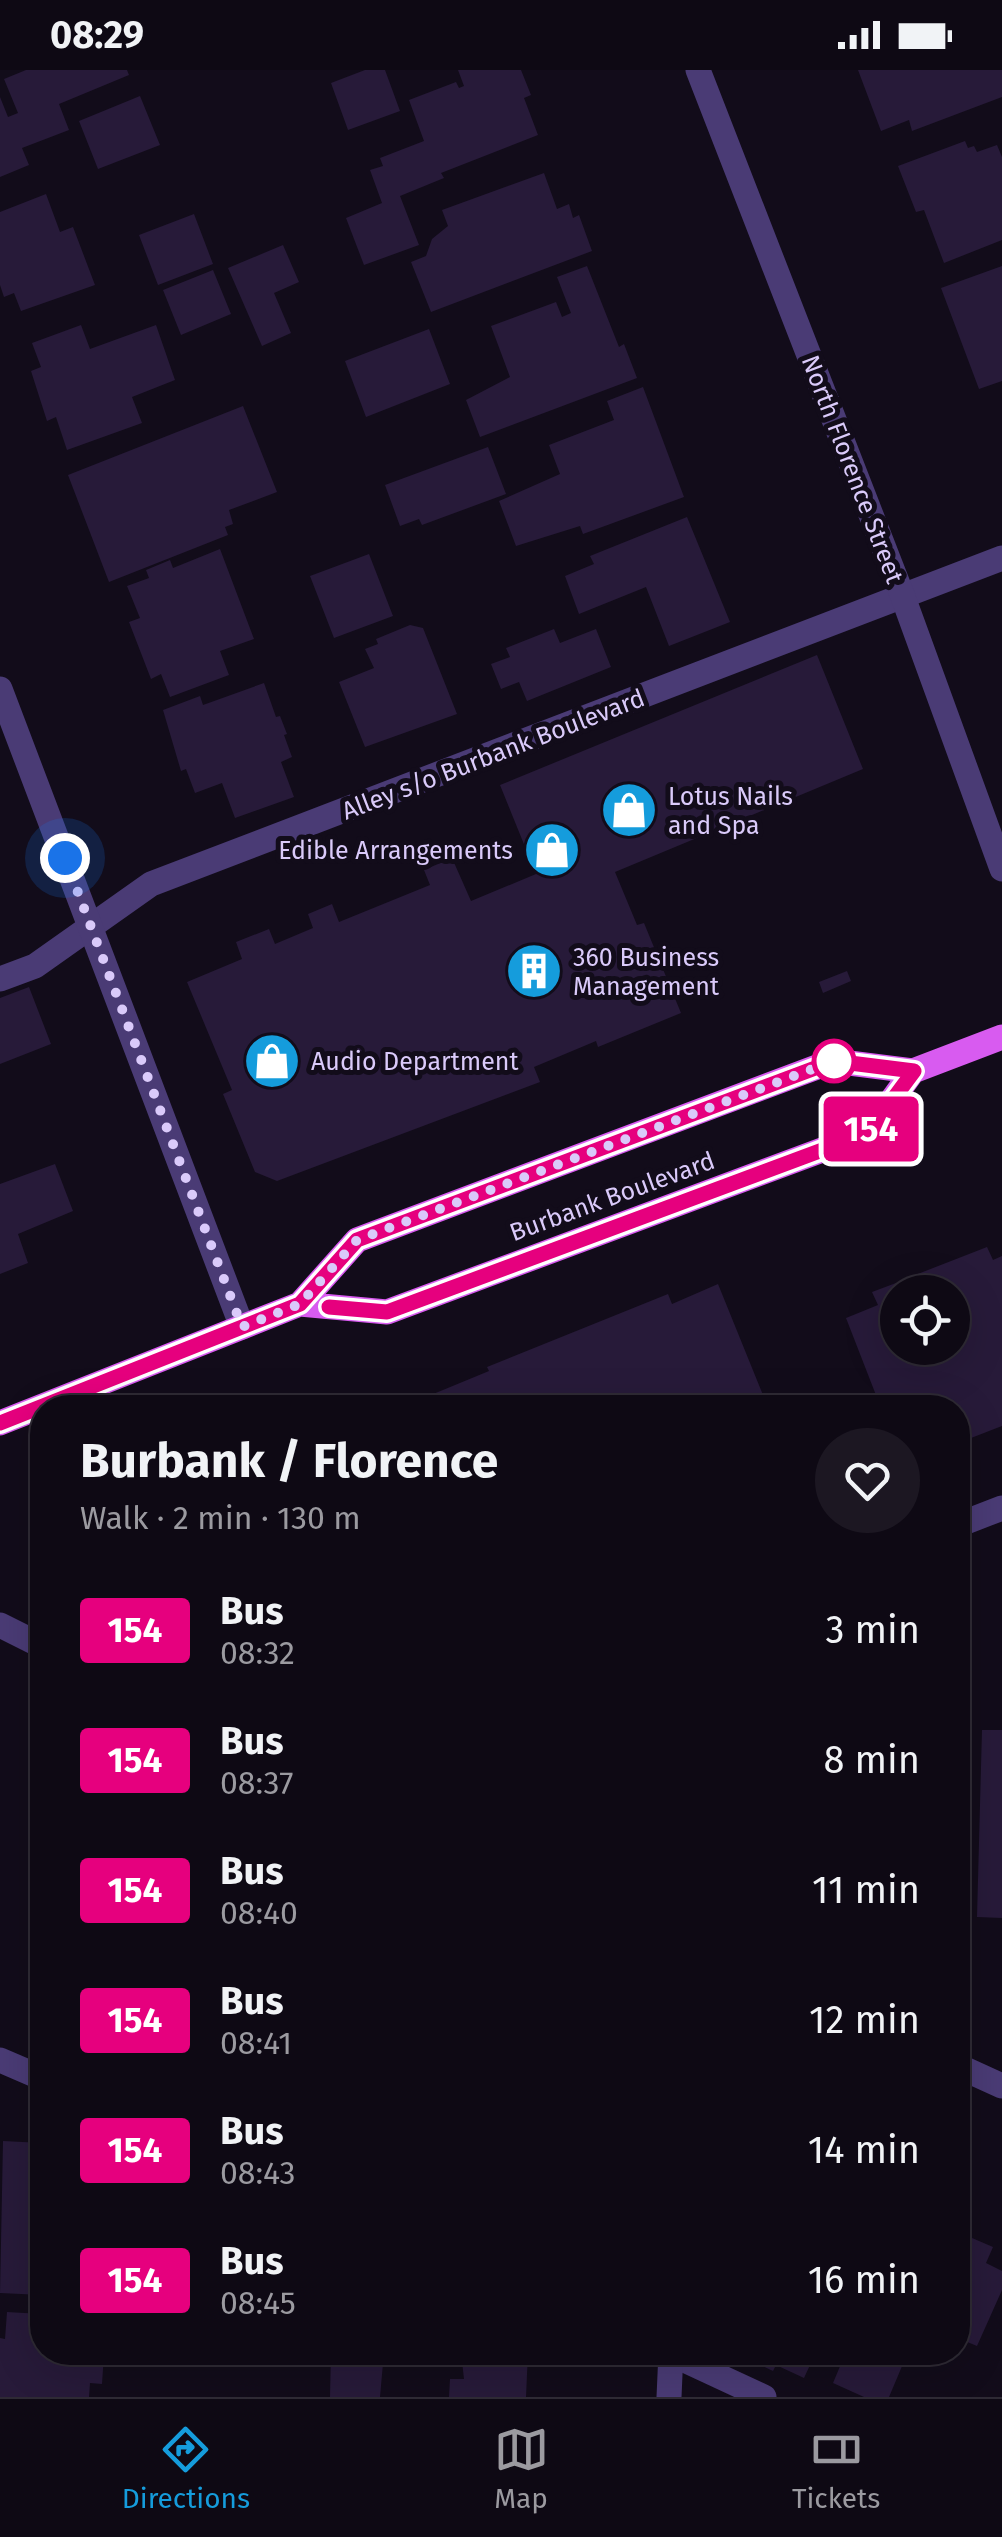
<!DOCTYPE html>
<html lang="en">
<head>
<meta charset="utf-8">
<style>
	body { margin:0; font-family:"Fira Sans",sans-serif; background:#1c1722; color:#f1f3f6; height:100vh; display:flex; flex-direction:column; font-size:38px; white-space:nowrap }
	* { box-sizing:border-box; margin:0 }
	p { font-size:32px; color:#9b9aa0 }
	.icon { flex:none; width:55px; height:55px; fill:none; stroke:currentColor; stroke-width:2; stroke-linecap:round; stroke-linejoin:round }
	.map { position:relative; flex:1; overflow:hidden }
	.drawer { position:absolute; left:30px; top:1325px; width:940px; height:970px; display:flex; flex-direction:column; background:#0e0914; border-radius:40px; box-shadow:0 10px 40px #0002,0 0 0 2px #2e2a34 }
	.drawer>* { flex:none }
	.badge { padding:0 20px; border-radius:8px; font-size:35px; line-height:65px }
	.tools { position:absolute; left:880px; top:1205px; display:grid; gap:20px }
	.tools a { display:grid; place-items:center; width:90px; height:90px; border-radius:50%; background:#0e0914; box-shadow:0 10px 40px #0002,0 0 0 2px #2e2a34; font-size:50px }
	.you { position:absolute; width:50px; height:50px; margin:-25px; border:8px solid #fff; border-radius:50%; background:#1a73e8; box-shadow:0 0 0 15px #1a73e833 }
	.map>.badge { position:absolute; translate:-50% -50%; box-shadow:0 0 0 5px #fff }
	.round { display:grid; place-items:center; flex:none; width:105px; height:105px; border-radius:52px; background:#1c1722 }
	.summary { display:flex; align-items:center; justify-content:space-between; height:170px; padding:0 50px }
	h1 { font-size:48px; font-weight:700; line-height:75px }
	ul { padding:0; list-style:none }
	li { display:flex; align-items:center; gap:30px; height:130px; padding:0 50px }
	li div { flex:1 }
	li b { display:block; font-size:38px }
	li em { font-style:normal }
	li .badge { min-width:110px; font-weight:700; text-align:center }
	.status { display:flex; justify-content:space-between; align-items:center; height:70px; padding:0 50px; background:#0e0914; direction:ltr }
	.status svg { height:28px; fill:currentColor }
	.tabs { display:flex; justify-content:space-around; align-items:center; height:140px; border-top:2px solid #2e2a34; background:#0e0914; font-size:28px; color:#9b9aa0 }
	.tabs a { display:grid; justify-items:center; gap:5px }
	.tabs .active { color:#159cdc }
	.map>svg:first-child { display:block }
	.building { fill:#271a39 }
	.lines { fill:none; stroke-linecap:round; stroke-linejoin:round }
	.lane { stroke:#4a3b75; stroke-width:25 }
	.street { stroke:#4a3b75; stroke-width:25 }
	.primary { stroke:#d85bf0; stroke-width:25 }
	.line-casing { stroke:#fff; stroke-width:22 }
	.line { stroke:#e6007e; stroke-width:15 }
	.walk { stroke:#dacafa; stroke-width:10; stroke-dasharray:0 18 }
	.stop-dot { fill:#fff; stroke:#e6007e; stroke-width:5 }
	.labels { text-anchor:middle; stroke-width:10; stroke-linejoin:round; paint-order:stroke }
	.street-label { font-size:25px; fill:#dacafa; stroke:#120c1a }
	.poi-label { font-size:25px; fill:#dacafa; stroke:#120c1a; text-anchor:start }
</style>
</head>
<body>
<div class="status"><b>08:29</b><svg viewBox="0 0 49 12"><path d="M0 12V9h3v3zM5 12V6h3v6zM10 12V3h3v9zM15 12V0h3v12zM26 1h20v11H26zM47 4h2v5h-2z"/></svg></div>
<div class="map">
<svg width="1002" height="2327" viewBox="0 0 1002 2327">
	<rect width="100%" height="100%" fill="#120c1a"/>
	<path class="building" d="M26 0H127L129 5 59 34 69 60 22 78 29 95 0 107V27L8 47 18 43 4 9Z
		M365 0H385L400 41 348 60 331 13Z
		M458 0H521L531 25 524 28 538 65 441 103 444 108 400 126 419 175 364 195 346 148 382 133 370 100 383 96 380 88 424 71 409 30 456 12 459 18 464 16Z
		M858 0H1002V27L912 61 909 50 881 61Z
		M140 26 160 75 98 99 79 51Z
		M965 71 968 78 974 76 977 82 997 75 1002 87V170L944 193 924 140 916 142 898 96Z
		M544 103 557 139 569 134 573 148 579 145 592 181 431 242 411 192 426 186 432 169 448 156 442 140Z
		M46 124 60 162 73 157 95 215 21 241 14 223 4 227 0 215V142Z
		M194 144 213 194 158 215 139 165Z
		M283 175 299 212 274 223 291 263 262 276 228 198Z
		M587 196 619 277 624 274 637 308 480 367 466 330 510 307 491 256 556 232 562 247 571 243 557 207Z
		M1002 196V311L979 319 941 218Z
		M213 200 231 244 181 265 163 220Z
		M81 255 90 279 156 255 175 310 132 327 142 353 67 380 56 347 47 351 31 301 41 297 32 273Z
		M429 259 450 314 366 347 345 291Z
		M643 317 684 427 583 464 580 456 516 476 499 431 560 404 549 375 614 350 607 331Z
		M243 336 277 422 229 440 233 454 225 457 228 465 109 512 68 405Z
		M488 377 506 424 422 455 419 449 400 456 385 415Z
		M687 447 730 552 669 576 646 517 579 544 565 506 594 494 590 486Z
		M220 479 254 569 220 581 229 605 170 627 161 604 151 609 129 552 140 548 127 516 149 508 146 500 170 490 173 498Z
		M369 484 393 546 334 568 310 506Z
		M410 555 423 558 457 644 365 677 339 612 374 598 365 579 378 574 376 569Z
		M554 559 560 573 596 559 611 597 527 631 519 612 501 619 491 594 510 587 506 578Z
		M817 585 863 699 615 802 637 855 644 853 681 943 598 977 596 971 534 997 540 1012 277 1111 255 1102 223 1024 232 1020 187 912 242 889 236 872 269 859 275 874 313 858 308 844 332 834 339 852 430 815 424 800 452 788 471 831 536 804 500 715Z
		M264 613 276 647 280 646 287 664 284 665 292 687 281 692 294 727 235 748 222 713 195 723 186 699 181 701 163 640 200 626 203 635Z
		M847 901 851 911 823 923 819 912Z
		M29 917 51 974 0 994V928Z
		M55 1094 73 1141 18 1164 28 1193 0 1204V1114Z
		M987 1177 993 1190 1002 1186V1356L971 1368 967 1356 958 1360V1338H881L846 1248 878 1235 872 1222 896 1213 900 1222 898 1278H952V1222H915L910 1207Z
		M718 1214 767 1335 761 1338H431L426 1327 489 1301 487 1297 668 1224 672 1234Z
		M958 1658 964 1659 961 1732H958Z
		M982 1660H1002V1848L977 1847Z
		M3 2071 42 2073V2225L0 2223Z
		M958 2162 993 2177 986 2193 1002 2201V2220L977 2276 960 2269 968 2249 962 2247 958 2259Z
		M7 2242 42 2244V2282L104 2284 102 2314 90 2313 89 2327H0V2268L5 2269Z
		M331 2282H384L380 2327H330Z
		M461 2282H528L526 2327H449L450 2309H464Z
		M751 2282H816L804 2308 776 2295 773 2301 748 2289Z
		M846 2282H908L889 2327H864L833 2313Z"/>
	<g class="lines">
		<path class="lane" d="M0 909 35 896 151 814 1002 488
			M958 1455 1002 1438
			M0 1990 42 2008
			M667 2282 764 2327"/>
		<path class="street" d="M698 0 903 527 1002 799
			M0 619 242 1257
			M0 1555 42 1576
			M958 1996 1002 2016
			M669 2327 671 2282"/>
		<path class="primary" d="M300 1234 387 1242 868 1063 913 1001
			M0 1353 300 1234 357 1170 833 991 913 1001 1002 967"/>
	</g>
	<g class="lines">
		<g class="line-casing">
			<path id="line" d="M0 1353 300 1234 357 1170 834 991 914 1001 868 1063 387 1242 329 1237"/>
		</g>
		<use href="#line" class="line"/>
		<path class="walk" d="M65 788 242 1257 300 1234 357 1170 834 991"/>
	</g>
	<defs>
		<g id="shop-disc" transform="scale(2.875)"><circle r="9.5" fill="#159cdc" stroke="#120c1a"/><path d="M-5-2.5h2.3a2.7 3.5 0 0 1 5.4 0H5L5.5 6h-11ZM-1.5-2.5h3a1.5 2.3 0 0 0-3 0Z" fill="#fff"/></g>
		<g id="building-disc" transform="scale(2.875)"><circle r="9.5" fill="#159cdc" stroke="#120c1a"/><path d="M-4-6H4V6H1V3H-1V6H-4ZM-2.5-4.3h1.7v1.8h-1.7ZM.8-4.3h1.7v1.8H.8ZM-2.5-1h1.7V.8h-1.7ZM.8-1h1.7V.8H.8Z" fill="#fff"/></g>
	</defs>
	<g fill-rule="evenodd">
		<use href="#shop-disc" x="629" y="740"/>
		<use href="#shop-disc" x="552" y="780"/>
		<use href="#building-disc" x="534" y="901"/>
		<use href="#shop-disc" x="272" y="991"/>
	</g>
	<circle class="stop-dot" cx="834" cy="991" r="20"/>
	<g class="labels">
		<g class="street-label">
			<text transform="translate(853 399) rotate(69)" y="9">North Florence Street</text>
			<text transform="translate(493 684) rotate(-21)" y="9">Alley s/o Burbank Boulevard</text>
			<text transform="translate(612 1126) rotate(-20)" y="9">Burbank Boulevard</text>
		</g>
		<g class="poi-label">
			<text x="668" y="735">Lotus Nails<tspan x="668" dy="29">and Spa</tspan></text>
			<text x="513" y="789" text-anchor="end">Edible Arrangements</text>
			<text x="573" y="896">360 Business<tspan x="573" dy="29">Management</tspan></text>
			<text x="311" y="1000">Audio Department</text>
		</g>
	</g>
</svg>
<div class="tools">
<a><svg class="icon" aria-label="locate" viewBox="0 0 24 24"><circle cx="12" cy="12" r="6"/><path d="M12 2v4M12 18v4M2 12h4M18 12h4"/></svg></a>
</div>
<div class="you" style="left:65px;top:788px"></div>
<b class="badge" style="left:871px;top:1059px;background:#e6007e;color:#fff">154</b>
<section class="drawer">
<div class="summary"><div><h1>Burbank / Florence</h1><p>Walk · 2 min · 130 m</p></div><a class="round"><svg class="icon" aria-label="heart" viewBox="0 0 24 24"><path d="M12 20l-8-8c-3-5 5-10 8-4 3-6 11-1 8 4z"/></svg></a></div>
<ul>
<li><span class="badge" style="background:#e6007e;color:#fff">154</span><div><b>Bus</b><p>08:32</p></div><em>3 min</em></li>
<li><span class="badge" style="background:#e6007e;color:#fff">154</span><div><b>Bus</b><p>08:37</p></div><em>8 min</em></li>
<li><span class="badge" style="background:#e6007e;color:#fff">154</span><div><b>Bus</b><p>08:40</p></div><em>11 min</em></li>
<li><span class="badge" style="background:#e6007e;color:#fff">154</span><div><b>Bus</b><p>08:41</p></div><em>12 min</em></li>
<li><span class="badge" style="background:#e6007e;color:#fff">154</span><div><b>Bus</b><p>08:43</p></div><em>14 min</em></li>
<li><span class="badge" style="background:#e6007e;color:#fff">154</span><div><b>Bus</b><p>08:45</p></div><em>16 min</em></li>
</ul>
</section>
</div>
<nav class="tabs">
<a class="active"><svg class="icon" aria-label="directions" viewBox="0 0 24 24"><path d="M12 3l9 9-9 9-9-9zM9 14v-3h6M13 9l2 2-2 2"/></svg>Directions</a>
<a><svg class="icon" aria-label="map" viewBox="0 0 24 24"><path d="M3 6l6-2 6 2 6-2v14l-6 2-6-2-6 2zM9 4v14M15 6v14"/></svg>Map</a>
<a><svg class="icon" aria-label="tickets" viewBox="0 0 24 24"><path d="M3 7h18v10H3zM15 7v10"/></svg>Tickets</a>
</nav>
</body>
</html>
